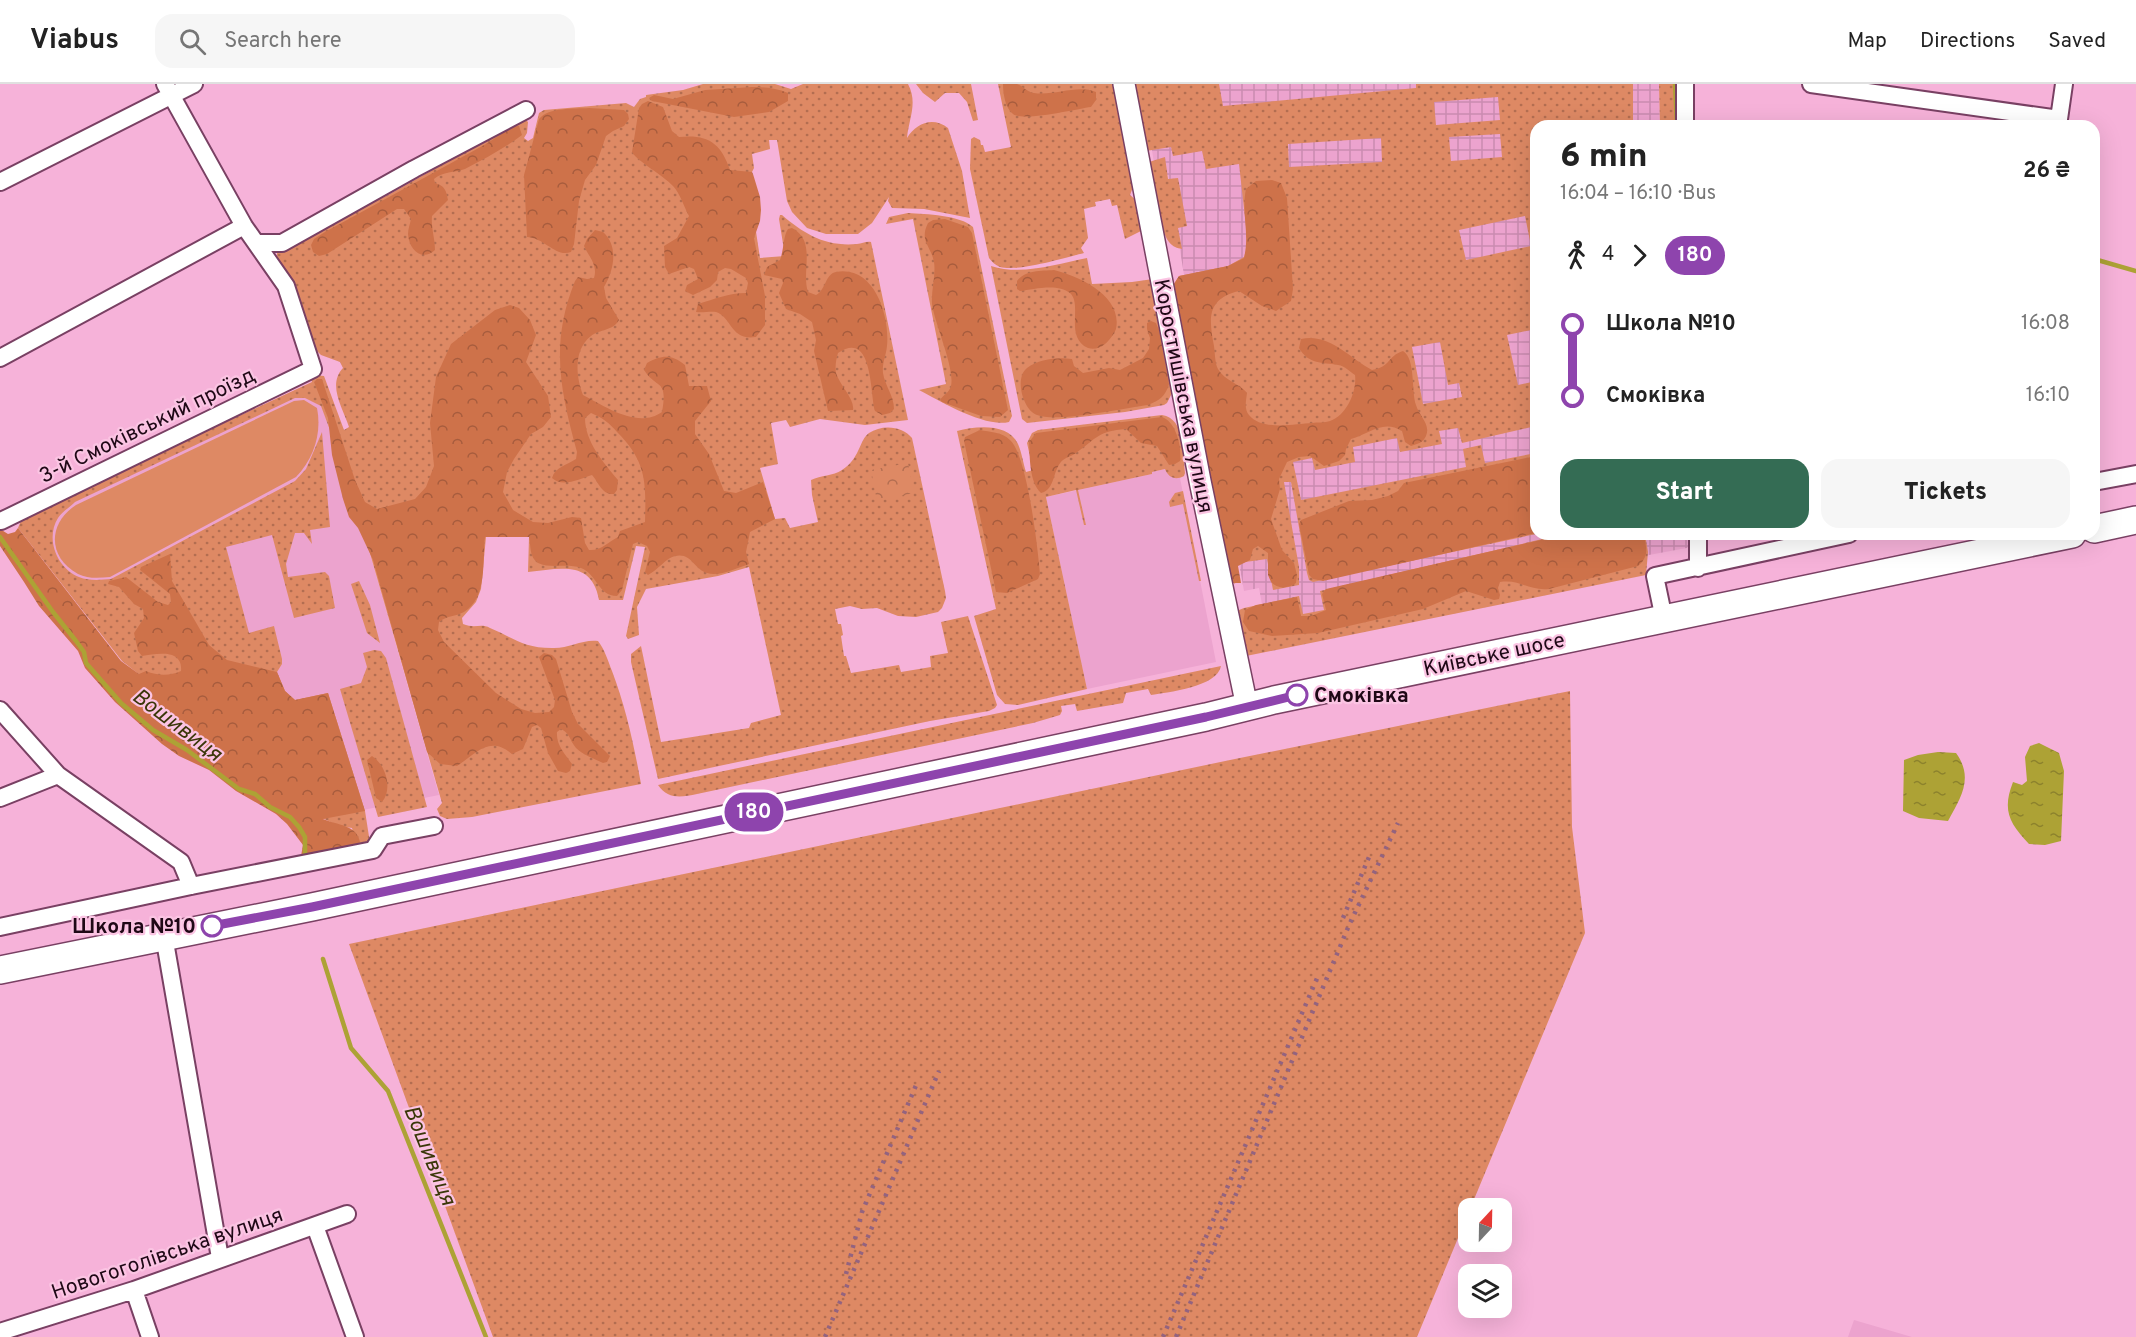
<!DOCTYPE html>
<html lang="en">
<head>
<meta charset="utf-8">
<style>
	body { margin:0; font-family:Overpass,sans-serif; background:#f6f6f6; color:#222; height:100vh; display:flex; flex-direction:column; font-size:22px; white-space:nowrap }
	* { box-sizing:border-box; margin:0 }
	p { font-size:20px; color:#767676 }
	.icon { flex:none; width:33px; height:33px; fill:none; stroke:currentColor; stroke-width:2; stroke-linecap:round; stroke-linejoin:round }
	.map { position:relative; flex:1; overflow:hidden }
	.sheet { position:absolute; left:1530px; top:36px; width:570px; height:420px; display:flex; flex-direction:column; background:#fff; border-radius:18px; box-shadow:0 6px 24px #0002 }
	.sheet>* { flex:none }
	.badge { padding:0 12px; border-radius:20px; font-size:21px; line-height:39px }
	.needle { width:39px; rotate:22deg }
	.tools { position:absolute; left:1458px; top:1114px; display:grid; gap:12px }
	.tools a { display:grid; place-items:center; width:54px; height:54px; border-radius:12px; background:#fff; box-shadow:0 6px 24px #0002; font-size:30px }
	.map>.badge { position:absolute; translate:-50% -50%; box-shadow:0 0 0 3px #fff }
	.legs { display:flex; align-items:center; gap:9px; height:66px; padding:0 30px; font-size:20px }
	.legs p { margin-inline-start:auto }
	.head { display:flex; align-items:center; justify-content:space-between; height:102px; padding:0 30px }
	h1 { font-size:33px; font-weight:800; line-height:45px }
	.cta { display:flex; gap:12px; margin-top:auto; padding:12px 30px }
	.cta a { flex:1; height:69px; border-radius:18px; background:#346c54; color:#fff; font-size:24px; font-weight:800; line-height:69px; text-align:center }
	.cta a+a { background:#f6f6f6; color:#222 }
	ul { padding:0 30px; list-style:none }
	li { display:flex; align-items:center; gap:21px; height:72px; font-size:22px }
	li i { display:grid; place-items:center; width:9px; height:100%; margin:0 8px; background:currentColor }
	li i::after { content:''; width:15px; height:15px; margin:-8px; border:4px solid; border-radius:50%; background:#fff }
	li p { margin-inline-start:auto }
	li:first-child i { background:linear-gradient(#0000 50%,currentColor 0) }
	li:last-child i { background:linear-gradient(currentColor 50%,#0000 0) }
	header { display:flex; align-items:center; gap:36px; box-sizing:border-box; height:84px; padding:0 30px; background:#fff; border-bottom:2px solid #e0e0e0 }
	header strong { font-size:28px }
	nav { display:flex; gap:33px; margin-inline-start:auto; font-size:21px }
	.search { width:420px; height:54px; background:#f6f6f6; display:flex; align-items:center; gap:15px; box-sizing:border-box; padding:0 21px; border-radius:18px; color:#767676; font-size:22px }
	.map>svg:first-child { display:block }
	.built { fill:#eca3ce }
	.industrial { fill:url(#industrial-grid) }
	.grass { fill:url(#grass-dots); fill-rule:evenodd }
	.forest { fill:url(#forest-crowns) }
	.park { fill:url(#park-crowns) }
	.pitch { fill:#de8964 }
	.water { fill:url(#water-ripples) }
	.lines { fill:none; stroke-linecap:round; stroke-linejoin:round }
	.stream { stroke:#ada235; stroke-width:4.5 }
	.minor-casing { stroke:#794063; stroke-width:20 }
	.tertiary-casing { stroke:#794063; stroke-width:24 }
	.primary-casing { stroke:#794063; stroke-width:30 }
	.minor { stroke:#fff; stroke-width:16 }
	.tertiary { stroke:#fff; stroke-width:21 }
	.primary { stroke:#fff; stroke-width:27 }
	.rail { stroke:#93637f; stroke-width:4.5; stroke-dasharray:3 6; stroke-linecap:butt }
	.line-1-casing { stroke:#fff; stroke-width:14 }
	.line-1 { stroke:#8e44ad; stroke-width:9 }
	.stop-1-dot { fill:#fff; stroke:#8e44ad; stroke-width:3 }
	.labels { text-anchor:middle; stroke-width:4.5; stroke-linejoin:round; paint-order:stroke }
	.street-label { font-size:21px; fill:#1f0816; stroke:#fbc4e3 }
	.stop-label { font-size:21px; font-weight:bold; fill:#1f0816; stroke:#fbc4e3; text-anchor:start }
	.water-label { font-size:22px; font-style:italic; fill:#3b3709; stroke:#fbc4e3 }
</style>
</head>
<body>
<header>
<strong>Viabus</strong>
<div class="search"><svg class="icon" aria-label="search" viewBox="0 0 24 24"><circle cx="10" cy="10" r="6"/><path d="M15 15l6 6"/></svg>Search here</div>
<nav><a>Map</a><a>Directions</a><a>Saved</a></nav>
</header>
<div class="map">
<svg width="2136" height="1253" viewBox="0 0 2136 1253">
	<defs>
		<pattern id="industrial-grid" width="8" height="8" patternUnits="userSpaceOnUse" patternTransform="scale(1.5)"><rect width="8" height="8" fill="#eca3ce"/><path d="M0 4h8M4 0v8" fill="none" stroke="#ca8bb0"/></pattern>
		<pattern id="grass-dots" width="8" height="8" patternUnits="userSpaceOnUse" patternTransform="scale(1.5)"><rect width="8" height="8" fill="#de8964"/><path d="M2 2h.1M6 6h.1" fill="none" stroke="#b36e51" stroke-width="1.8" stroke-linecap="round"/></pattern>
		<pattern id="forest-crowns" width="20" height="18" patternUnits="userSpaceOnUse" patternTransform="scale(1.5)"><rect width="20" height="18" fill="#ce724a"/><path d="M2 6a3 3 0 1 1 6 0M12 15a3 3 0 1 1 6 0" fill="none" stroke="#a75c3d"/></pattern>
		<pattern id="park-crowns" width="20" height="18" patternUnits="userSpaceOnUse" patternTransform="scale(1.5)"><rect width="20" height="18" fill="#de8964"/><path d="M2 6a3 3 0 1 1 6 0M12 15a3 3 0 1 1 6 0" fill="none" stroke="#b36e51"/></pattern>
		<pattern id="water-ripples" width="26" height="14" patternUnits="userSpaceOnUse" patternTransform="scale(1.5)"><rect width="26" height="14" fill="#ada235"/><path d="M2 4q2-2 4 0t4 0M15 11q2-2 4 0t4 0" fill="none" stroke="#8c822c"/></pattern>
	</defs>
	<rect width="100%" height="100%" fill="#f6b2d9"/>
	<path class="built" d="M313 298 350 400 439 711 322 734 18 444 21 437 119 388Z
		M1165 385 1175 394H1180L1216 578 1087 605 1046 413 1152 390V388Z
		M1854 1236 1912 1253H1848Z"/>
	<path class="industrial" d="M1141 0H1659L1660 42H1536V450H1692V463L1266 542 1259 504 1244 507 1200 263 1184 191 1168 91H1156Z"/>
	<path class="grass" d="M703 0H775L791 5 803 0H908C918 19 909 34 907 54 916 39 933 32 948 44L962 87 970 134 924 125 892 124 888 117 889 113 872 139 858 150H826L807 144 792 128 787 117 777 56H769L770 65 752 70 754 84 752 88H747L760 174 785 172 779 135 780 131H782C804 150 826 163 857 160 862 160 866 157 871 158L908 336 865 341 820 335 790 343 786 336 771 339 778 380 760 384 775 435 785 434 790 444 818 438 812 411 811 396C821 391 833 392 842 386 860 375 859 356 869 349 882 340 903 342 912 354L945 507 946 514 942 524 938 528 916 533 898 532 877 524 862 525 850 522 835 525 838 540H841L843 551 841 552 844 572H846L851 589 899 581 901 588 931 583 930 572 948 569 941 538 968 532 997 621 995 624 989 627 930 637 658 695 631 578V570L641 562 661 658 749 644 751 639 781 631 749 483 718 492 646 505 637 523 639 551 628 555 626 552 645 463 636 462 623 516H599C592 475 559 485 528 488L529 453H486L481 505 476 518 462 534 463 540C475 545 481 539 490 544 514 554 523 564 552 564 568 565 582 555 598 557 605 566 608 577 612 587 626 624 634 661 641 700L472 733 447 735 440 732 437 725 442 719 350 400 321 322 305 314H295L75 418C70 423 62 428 58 434 45 455 57 484 79 493 89 497 100 496 111 495L295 397 306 385 322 348 330 443 310 446 312 460 304 449H295L286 480 288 493 325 488 329 492 335 524 294 534 272 451 226 463 249 549 274 542 282 575V580L277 588 285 607 295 616 328 609 365 727 370 759 357 763 352 744 339 742 322 734 122 577 18 444 21 437 119 388 312 298 310 293 313 291 324 292 344 346 349 343C343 324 327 301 343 284L340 278 321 271 311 261 277 177V169L279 165 388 111 521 36 525 35 528 38 527 49 524 54 528 57 533 54 539 29 544 26 626 19 634 23 640 15 646 13V11L683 6Z
		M916 0H971L978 36 973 37 967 18 959 9H945L935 18 923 9Z
		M998 0H1117L1135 98 1130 111 1137 117 1143 146 1125 155 1117 121 1112 122 1110 115 1095 118 1096 122 1084 125 1088 154 1081 164 1084 169C1064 174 1018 188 1000 183 995 181 992 178 989 174L970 85 971 55 974 53 980 56 981 61H983L985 68 1011 63Z
		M1134 0H1219L1223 22 1416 4V0H1633V42H1536V269L1531 246 1507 251 1518 301 1536 297V342L1462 359 1458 344 1439 347 1442 360 1400 368 1397 354 1353 363 1355 378 1315 386 1312 374 1293 378 1301 416 1466 383 1463 365 1481 361 1485 379 1536 369V450L1313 498 1309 496 1307 489 1291 398H1284L1299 483V501L1273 506 1267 475 1238 479 1235 500 1229 494 1174 200 1179 192 1228 182 1244 173 1248 160 1239 80 1206 85 1202 67 1173 72 1171 63 1146 67ZM1498 13 1500 36 1436 41 1434 18ZM1500 50 1502 73 1451 77 1449 53ZM1381 54 1382 78 1289 83 1288 60ZM1525 132 1531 162 1466 176 1459 146ZM1440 258 1448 301 1459 299 1462 313 1423 320 1412 263Z
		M1659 0H1682L1681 42H1660Z
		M1165 73 1168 95 1178 94 1187 142 1178 144 1182 165C1177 164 1173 163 1169 158 1159 145 1152 97 1149 78Z
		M908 129C926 130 960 131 973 143L1012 332 1009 338C985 344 940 317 919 306L946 300 913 135 886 140 889 133Z
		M1087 174 1092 200 1132 198 1153 195 1173 307 1167 319 1164 321 1125 328 1027 339 1022 335 991 182C1022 192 1056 180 1087 174Z
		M1162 331C1186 335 1183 370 1185 389L1184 392C1175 397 1168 393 1165 385L1152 388V390L1078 406 1086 441H1084L1076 406 1046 413 1087 605 1018 621 1005 620 997 611 974 532 996 525 957 347C977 342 1008 339 1018 360 1022 369 1023 379 1026 388L1033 386 1027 359 1032 349 1038 346Z
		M1183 407 1201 497H1199L1183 420 1170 423 1169 418 1175 409Z
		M1564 450H1645L1648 468 1646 491 1246 572 1237 531 1239 526 1244 524 1299 512 1303 530 1324 526 1320 507Z
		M359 497 370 521 380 559 367 549 351 500Z
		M374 566 381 567 386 574 427 723 378 733 340 605 361 599 367 583 363 569Z
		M1221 582C1217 603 1169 608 1151 611L1148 605 1126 609 1123 619 1077 627 1075 620 1061 622 1062 627 1060 631 1033 639 697 710C682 713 668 716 658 701Z
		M1570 607 1572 743 1585 849 1470 1125H1468V1130L1417 1253H493L349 860 1230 676Z"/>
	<path class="forest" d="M1003 0C1007 0 1013 0 1017 0 1023 2 1027 8 1034 9 1055 12 1077 0 1096 8V16L1091 23C1076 25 1023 38 1013 30 1005 24 1003 9 1003 0Z
		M752 3C765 3 776 4 788 9V17L769 28 734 33 652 17 649 14 654 11 673 15 705 6Z
		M648 17 663 23 672 47 679 53C708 50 721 59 730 86L752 88 753 90 760 113 761 126 760 137 754 154 765 212V241L756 253C730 257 732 233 716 228 710 227 703 229 696 228L698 220C715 215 728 209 746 209L748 199 746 194 731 185 725 184 718 188 717 196 710 203 693 211 685 207 687 201 698 195 694 185 689 183 669 190 665 183 664 162 677 154 689 132C684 123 680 109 673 102 663 91 638 78 632 68L639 24 642 20Z
		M589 24 624 26 628 30 629 35 624 42 613 47 606 52 596 81 585 96 579 117 574 160 571 168C556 174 545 154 527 153L524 91 539 35C549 23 574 25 589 24Z
		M513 42H519L522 51C505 64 484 75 465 85 454 89 443 87 434 95L435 99C445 102 446 106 448 116L432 132C431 144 435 154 435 166 422 178 409 166 408 150 408 145 410 140 411 135L404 125H397L327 170 319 172 313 168 311 161 314 155 325 148 486 60Z
		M1272 96 1281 99 1287 114 1293 205 1291 217 1276 227 1262 222 1239 207C1206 215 1209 235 1214 262 1215 269 1215 280 1218 285 1225 297 1239 299 1247 309 1246 317 1244 325 1249 331 1262 347 1294 340 1312 339 1317 338 1325 339 1330 337 1347 331 1357 307 1355 291 1350 288 1345 282 1338 281 1322 278 1309 281 1299 264L1301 255C1330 249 1349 274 1372 286 1391 283 1387 272 1403 267 1416 275 1411 307 1416 321 1419 332 1431 340 1426 352 1423 359 1417 360 1411 362L1405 358 1402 347C1383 335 1369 350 1351 355L1346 365 1345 371 1339 377 1324 382 1310 372 1299 373 1287 378 1279 395 1280 405 1271 435 1282 466 1294 479 1297 491 1296 499C1288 505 1277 505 1271 498L1268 491V469L1258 462 1253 465 1250 476 1238 482 1241 499H1233L1229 494 1174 200 1179 192 1228 182 1244 174C1250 150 1241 128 1246 105L1256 97Z
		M945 135 968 143 972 149 1008 326 1000 333 981 332 942 318 940 316C944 310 949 309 951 302 955 284 935 241 932 220 931 206 936 192 934 178 931 162 919 157 928 139L933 136Z
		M792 144C817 157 801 187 808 208L816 211C826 206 825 190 836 188 875 181 890 233 887 262 886 272 882 279 883 289 885 302 894 312 894 325L890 329 882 331 875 327C870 309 873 245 838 269 836 275 835 283 836 289 840 302 855 315 853 326L828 327 814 267 816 256 812 238 800 230 786 225 779 209 783 199 782 195 764 191 767 183 780 176C784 166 783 152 788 145Z
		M595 146 603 148C619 162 614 186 604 203L606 214 619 236C613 247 600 245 591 252 573 266 576 293 583 311 606 323 638 345 662 328 668 294 657 306 644 286L647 279C662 271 671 270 685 281L689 302H707L711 317 695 337V350L709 370 724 407 736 409 763 398 775 435 750 448 746 468 749 480C737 484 719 493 707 489 694 485 691 468 675 472 666 474 658 486 648 491L645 488 650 468 647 462 638 458 633 460 622 506 617 512C598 512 597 490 581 484 568 479 550 485 538 479 529 473 531 462 529 453H485C482 478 488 513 464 528 455 533 448 531 439 538L438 546 444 558 496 609 521 625 535 629 549 628 554 623 555 616 539 573 544 569 552 571 556 575 572 628 578 640 610 672 607 678 603 679C595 675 583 671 576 664 570 657 570 649 561 645L557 648C556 661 565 670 572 680L570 687 566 689 558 687 548 669 541 644 537 641 532 643 523 665 512 670C489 651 477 669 457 682L440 680 427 668 373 476 358 444 349 433 343 415 332 371 328 334 314 298 317 295H322L355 396 365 418 377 425 415 415 426 403 434 382 430 339 436 293 451 260 495 226 510 221 519 224 530 236 536 251 526 278 548 312 551 333 543 343 531 350 514 375 507 388 503 408 513 426 533 438 548 439 572 433 581 434 585 459 589 466C601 467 608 458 618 453L620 447 645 438C646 399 647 378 617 348 609 339 603 334 591 329L585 334C585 358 604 379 618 396L617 406 614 410C602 411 599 399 592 391 580 395 562 404 552 394 555 383 567 381 576 375L577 368C560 306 550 259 575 197L578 193 587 195 594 194C598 181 589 173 584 162L587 155Z
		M1054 186C1079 192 1123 212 1116 245 1114 250 1109 257 1105 260 1100 264 1094 266 1088 264 1064 253 1083 221 1070 209 1058 199 1034 205 1020 207L1017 205V197C1025 186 1041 187 1054 186Z
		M1151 237 1156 239 1159 246 1169 300C1165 313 1160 316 1148 321 1124 324 1057 339 1037 331 1023 326 1014 294 1027 284 1039 275 1058 273 1072 275L1074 282 1083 289 1109 284 1120 286 1143 274 1149 265 1150 254 1147 245V239Z
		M1162 333C1176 338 1182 362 1180 377L1175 380 1169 381 1157 362 1141 359 1126 345C1098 347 1097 354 1076 369 1072 372 1067 373 1063 376 1052 385 1056 406 1041 409 1029 398 1030 373 1029 358L1036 349Z
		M980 346C990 348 1002 348 1010 356 1027 371 1038 464 1040 490L1038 495 1007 509 996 508 964 357 965 353Z
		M1536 372V449L1323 497 1313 495 1309 491 1299 440 1301 436 1349 417 1372 416 1388 412 1398 407 1404 399Z
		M18 444 121 577 139 590 146 587C158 592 170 592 181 587 183 564 156 570 142 572L138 567 134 549 144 534 143 525 134 520 119 503 108 500 109 497 126 493 158 518 168 521 171 518 170 510 140 486 141 483 170 470 172 497 209 561 227 576 277 588 285 607 295 616 328 609 365 727 323 735C337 741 357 741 360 758L357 763 301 772 303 761 287 740 276 730 236 707 209 686 179 672 162 660 115 618 85 584 78 567 39 522 24 498 0 462V445L8 450 15 448Z
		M1567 450H1644C1646 464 1650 472 1638 482L1549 505C1528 507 1520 495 1500 498L1498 504 1500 511 1499 515 1494 516 1466 507 1423 525 1318 549 1272 552 1249 547 1243 538 1245 526 1256 521 1297 513 1301 532H1311L1326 526 1322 510 1326 505Z
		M372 672C386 681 393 705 382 718L376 714 367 676Z"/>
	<path class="park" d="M908 379 914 409 877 417 871 386Z"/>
	<path class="pitch" d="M304 316 317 324C322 349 314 374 296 393L110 493C99 494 88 495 78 490 47 473 48 439 76 421L294 317Z"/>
	<path class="water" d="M2039 659 2059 669 2064 687 2061 757 2045 761 2029 760C2009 739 2002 726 2013 698L2022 701 2027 697 2025 673 2030 662Z
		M1938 668 1956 669C1974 694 1961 713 1948 737L1919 734 1903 727 1904 676 1918 671Z"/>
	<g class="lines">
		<path class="stream" d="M1675 0 1677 40
			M2094 175 2136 187
			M0 453 53 528 76 557 84 568 86 579 121 619 153 646 187 666 239 705 255 710 270 723 290 733 299 743 305 753V773
			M323 875 351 964 388 1007 486 1253"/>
		<g class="minor-casing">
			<path id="minor" d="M1685 0V42
				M1811 0 2059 35
				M2058 42 2064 0
				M0 98 194 0
				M256 159H282L414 85 526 26
				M0 274 244 142
				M2094 398 2136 390
				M1 437 313 285 286 202 244 142 165 0
				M1698 484V450
				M1664 535 1655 492 1849 450
				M0 626 58 691 181 778 191 802
				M0 714 58 691
				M0 843 191 802 373 766 382 752 434 742
				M164 852 220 1174
				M315 1142 355 1253
				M134 1206 150 1253
				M0 1248 134 1206 347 1130"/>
		</g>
		<g class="tertiary-casing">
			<path id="tertiary" d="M1124 0 1200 397 1247 623"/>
		</g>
		<g class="primary-casing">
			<path id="primary" d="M2094 445 2136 436
				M0 886 312 823 1206 633 1274 616 2072 450"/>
		</g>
		<use href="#minor" class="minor"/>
		<use href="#tertiary" class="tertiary"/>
		<use href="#primary" class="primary"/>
		<path class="rail" d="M1343 834 1369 773
			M846 1190 862 1128 917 999
			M825 1253 939 987
			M1163 1253 1318 892
			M1176 1253 1350 839 1398 739"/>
	</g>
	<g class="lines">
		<g class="line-1-casing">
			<path id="line-1" d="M212 842 312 823 1206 633 1297 611"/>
		</g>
		<use href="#line-1" class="line-1"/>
	</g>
	<g class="stop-1-dot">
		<circle cx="1297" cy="611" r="10"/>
		<circle cx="212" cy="842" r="10"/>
	</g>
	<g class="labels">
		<g class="street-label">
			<text transform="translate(1184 312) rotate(79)" y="7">Коростишівська вулиця</text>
			<text transform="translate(147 341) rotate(-26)" y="7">3-й Смоківський проїзд</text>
			<text transform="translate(1494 570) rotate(-12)" y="7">Київське шосе</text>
			<text transform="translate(167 1169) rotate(-19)" y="7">Новогоголівська вулиця</text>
		</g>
		<g class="stop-label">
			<text x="1314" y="618">Смоківка</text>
			<text x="196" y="849" text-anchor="end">Школа №10</text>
		</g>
		<g class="water-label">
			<text transform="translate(178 640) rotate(37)" y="8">Вошивиця</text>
			<text transform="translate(431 1071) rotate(68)" y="8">Вошивиця</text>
		</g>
	</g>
</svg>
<div class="tools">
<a><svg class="needle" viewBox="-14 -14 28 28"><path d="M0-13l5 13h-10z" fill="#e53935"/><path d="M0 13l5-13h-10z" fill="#767676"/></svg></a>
<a><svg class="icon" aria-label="layers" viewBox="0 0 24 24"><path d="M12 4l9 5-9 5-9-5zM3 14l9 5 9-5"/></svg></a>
</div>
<b class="badge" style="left:754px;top:728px;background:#8e44ad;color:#fff">180</b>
<section class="sheet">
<div class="head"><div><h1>6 min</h1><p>16:04 – 16:10 · Bus</p></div><b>26 ₴</b></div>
<div class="legs"><svg class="icon" aria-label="walk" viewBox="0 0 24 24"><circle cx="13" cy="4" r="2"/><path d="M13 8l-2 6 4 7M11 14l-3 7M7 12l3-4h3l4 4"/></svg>4<svg class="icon" aria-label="forward" viewBox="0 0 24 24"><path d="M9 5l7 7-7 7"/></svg><b class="badge" style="background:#8e44ad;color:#fff">180</b></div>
<ul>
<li><i style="color:#8e44ad"></i><b>Школа №10</b><p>16:08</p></li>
<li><i style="color:#8e44ad"></i><b>Смоківка</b><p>16:10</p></li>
</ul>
<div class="cta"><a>Start</a><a>Tickets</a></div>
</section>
</div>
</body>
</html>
